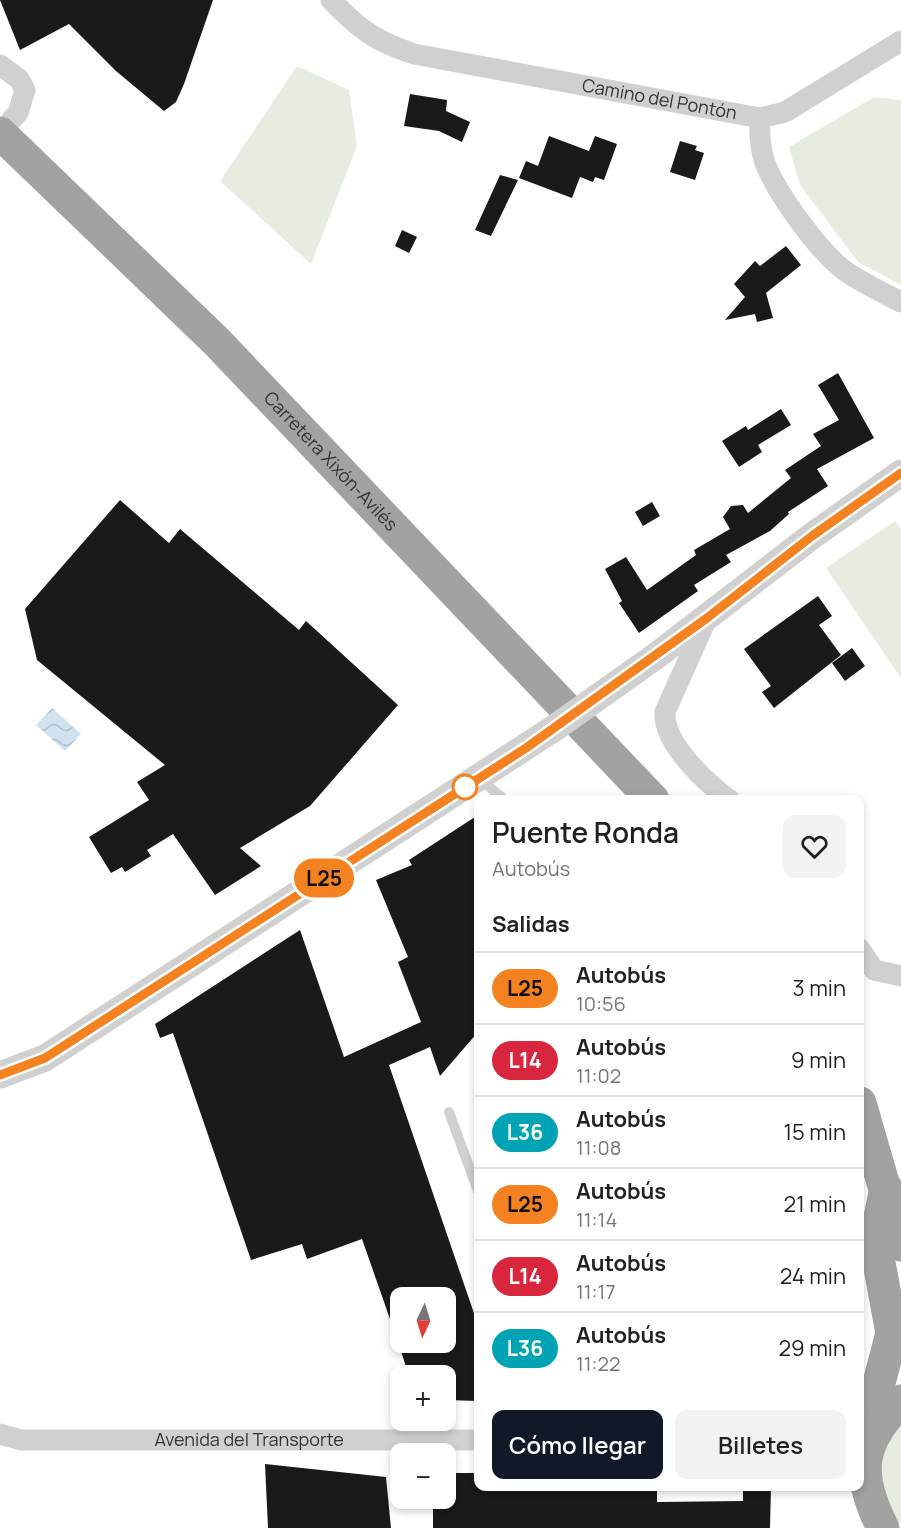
<!DOCTYPE html>
<html lang="es">
<head>
<meta charset="utf-8">
<style>
	body { margin:0; font-family:Manrope,sans-serif; background:#f2f2f2; color:#202124; height:100vh; display:flex; flex-direction:column; font-size:22px; white-space:nowrap }
	* { box-sizing:border-box; margin:0 }
	p { font-size:20px; color:#757577 }
	.icon { flex:none; width:33px; height:33px; fill:none; stroke:currentColor; stroke-width:2; stroke-linecap:round; stroke-linejoin:round }
	.map { position:relative; flex:1; overflow:hidden }
	.drawer { position:absolute; left:474px; top:795px; width:390px; height:696px; display:flex; flex-direction:column; background:#fff; border-radius:12px; box-shadow:0 3px 9px #0003 }
	.drawer>* { flex:none }
	.badge { padding:0 12px; border-radius:20px; font-size:21px; line-height:39px }
	.needle { width:39px; rotate:184deg }
	.tools { position:absolute; left:390px; top:1287px; display:grid; gap:12px }
	.tools a { display:grid; place-items:center; width:66px; height:66px; border-radius:12px; background:#fff; box-shadow:0 3px 9px #0003; font-size:30px }
	.map>.badge { position:absolute; translate:-50% -50%; box-shadow:0 0 0 3px #fff }
	h2 { padding:0 18px; font-size:22px; line-height:54px }
	.round { display:grid; place-items:center; flex:none; width:63px; height:63px; border-radius:12px; background:#f2f2f2 }
	.summary { display:flex; align-items:center; justify-content:space-between; height:102px; padding:0 18px }
	h1 { font-size:28px; font-weight:600; line-height:45px }
	.action { display:flex; gap:12px; margin-top:auto; padding:12px 18px }
	.action a { flex:1; height:69px; border-radius:12px; background:#111827; color:#fff; font-size:24px; font-weight:600; line-height:69px; text-align:center }
	.action a+a { background:#f2f2f2; color:#202124 }
	ul { padding:0; list-style:none }
	li { display:flex; align-items:center; gap:18px; height:72px; padding:0 18px; border-top:2px solid #e0e0e0 }
	li div { flex:1 }
	li b { display:block; font-size:22px }
	li em { font-style:normal }
	li .badge { min-width:66px; font-weight:700; text-align:center }
	.map>svg:first-child { display:block }
	.green { fill:#e6ecdf }
	.water { fill:url(#water-waves) }
	.building { fill:#1a1a1a }
	.lines { fill:none; stroke-linecap:round; stroke-linejoin:round }
	.service { stroke:#d0d0d0; stroke-width:10 }
	.minor { stroke:#d0d0d0; stroke-width:21 }
	.tertiary { stroke:#d0d0d0; stroke-width:27 }
	.trunk { stroke:#a2a2a2; stroke-width:33 }
	.tertiary-bridge { stroke:#d0d0d0; stroke-width:27 }
	.line-casing { stroke:#fff; stroke-width:14 }
	.line { stroke:#f58220; stroke-width:9 }
	.stop-dot { fill:#fff; stroke:#f58220; stroke-width:3 }
	.labels { text-anchor:middle; stroke-width:6; stroke-linejoin:round; paint-order:stroke }
	.street-label { font-size:18px; fill:#333; stroke:#fff }
</style>
</head>
<body>
<div class="map">
<svg width="901" height="1528" viewBox="0 0 901 1528">
	<defs>
		<pattern id="water-waves" width="16" height="10" patternUnits="userSpaceOnUse" patternTransform="scale(1.5)"><rect width="16" height="10" fill="#cfe2ee"/><path d="M0 5q4-4 8 0t8 0" fill="none" stroke="#b2c2cd"/></pattern>
	</defs>
	<rect width="100%" height="100%" fill="#fff"/>
	<path class="green" d="M297 66 349 90 357 146 311 264 220 181Z
		M874 97 901 100V285L858 262 800 185 789 147Z
		M895 521 901 530V678L826 568Z
		M901 1419V1525C887 1505 874 1478 882 1452 886 1441 895 1429 901 1419Z"/>
	<path class="water" d="M52 708 81 734 65 751 36 725Z"/>
	<path class="building" d="M0 0H213L184 84 176 102 164 111 116 71 69 24 20 50Z
		M410 94 447 100 446 111 470 122 462 142 439 131 404 126Z
		M549 136 589 151 595 136 617 144 604 180 595 177 593 182 580 177 572 198 519 178 526 161 538 166Z
		M680 141 697 146 695 150 704 153 695 180 670 172Z
		M500 175 518 180 491 236 475 230Z
		M402 230 417 237 409 253 395 246Z
		M786 246 801 265 766 293 773 318 757 322 755 314 725 320 745 297 734 284 755 261 760 266Z
		M838 373 874 438 817 469 828 486 788 512 789 514 770 531 726 555 731 562 694 585 698 591 639 633 619 603 622 601 605 569 626 557 647 590 696 555 694 550 730 529 723 517 731 506 743 505 748 513 791 478 785 470 821 446 813 434 839 420 818 385Z
		M781 409 791 425 758 445 762 452 739 467 722 441 746 426 748 430Z
		M120 500 169 543 180 529 299 630 306 621 398 705 310 806 240 848 261 866 215 895 173 834 147 850 151 856 125 872 122 867 111 873 89 837 149 800 137 782 165 765 37 660 25 609Z
		M652 502 660 516 643 526 635 512Z
		M818 596 832 616 819 625 841 655 774 708 762 692 771 686 744 649Z
		M852 648 865 666 845 681 832 663Z
		M478 815V1032L440 1076 430 1047 389 1065 478 1325V1401L446 1400V1376H409L398 1342H446V1298H400V1342H398L362 1239 307 1259 302 1244 251 1260 173 1033 160 1038 155 1024 300 930 344 1057 421 1022 398 962 408 957 376 880 412 865 409 860Z
		M265 1464 386 1477 391 1528H268Z
		M446 1473H478V1486H657V1502L743 1501V1486H771L770 1528H433V1498H446Z"/>
	<g class="lines">
		<path class="service" d="M480 779 505 800
			M449 1112 478 1191"/>
		<g class="minor">
			<path id="s1" d="M331 0C360 30 375 41 414 54L760 118C759 134 760 148 765 163 777 194 821 255 848 273 865 284 883 293 901 302"/>
			<path d="M0 65 19 79 25 90 18 113 12 119"/>
			<path d="M760 118 785 112 901 41"/>
			<path d="M707 618 665 712C663 743 706 783 730 800"/>
			<path d="M860 949 874 970 901 976"/>
			<path id="s2" d="M0 1434 21 1440H478"/>
		</g>
		<path class="tertiary" d="M656 656 812 536 901 473
			M0 1075 45 1058 553 729"/>
		<g class="trunk">
			<path id="s3" d="M0 133 217 342 653 800"/>
			<path d="M860 1103 901 1245"/>
			<path d="M860 1407 878 1387 892 1333 875 1241 886 1188"/>
			<path d="M883 1528C856 1475 858 1443 901 1401"/>
		</g>
		<path class="tertiary-bridge" d="M553 729 656 656"/>
	</g>
	<g class="lines">
		<g class="line-casing">
			<path id="line" d="M0 1075 45 1058 526 748 707 618 812 536 901 473"/>
		</g>
		<use href="#line" class="line"/>
	</g>
	<circle class="stop-dot" cx="465" cy="787" r="12"/>
	<g class="labels">
		<g class="street-label">
			<text dy="6" stroke="none"><textPath href="#s1" startOffset="350">Camino del Pontón</textPath></text>
			<text dy="6" stroke="none"><textPath href="#s3" startOffset="466">Carretera Xixón-Avilés</textPath></text>
			<text dy="6" stroke="none"><textPath href="#s2" startOffset="250">Avenida del Transporte</textPath></text>
		</g>
	</g>
</svg>
<div class="tools">
<a><svg class="needle" viewBox="-14 -14 28 28"><path d="M0-13l5 13h-10z" fill="#e53935"/><path d="M0 13l5-13h-10z" fill="#757577"/></svg></a>
<a>+</a>
<a>−</a>
</div>
<b class="badge" style="left:324px;top:878px;background:#f58220;color:#111">L25</b>
<section class="drawer">
<div class="summary"><div><h1>Puente Ronda</h1><p>Autobús</p></div><a class="round"><svg class="icon" aria-label="heart" viewBox="0 0 24 24"><path d="M12 20l-8-8c-3-5 5-10 8-4 3-6 11-1 8 4z"/></svg></a></div>
<h2>Salidas</h2>
<ul>
<li><span class="badge" style="background:#f58220;color:#111">L25</span><div><b>Autobús</b><p>10:56</p></div><em>3 min</em></li>
<li><span class="badge" style="background:#d7263d;color:#fff">L14</span><div><b>Autobús</b><p>11:02</p></div><em>9 min</em></li>
<li><span class="badge" style="background:#00a3b4;color:#fff">L36</span><div><b>Autobús</b><p>11:08</p></div><em>15 min</em></li>
<li><span class="badge" style="background:#f58220;color:#111">L25</span><div><b>Autobús</b><p>11:14</p></div><em>21 min</em></li>
<li><span class="badge" style="background:#d7263d;color:#fff">L14</span><div><b>Autobús</b><p>11:17</p></div><em>24 min</em></li>
<li><span class="badge" style="background:#00a3b4;color:#fff">L36</span><div><b>Autobús</b><p>11:22</p></div><em>29 min</em></li>
</ul>
<div class="action"><a>Cómo llegar</a><a>Billetes</a></div>
</section>
</div>
</body>
</html>
